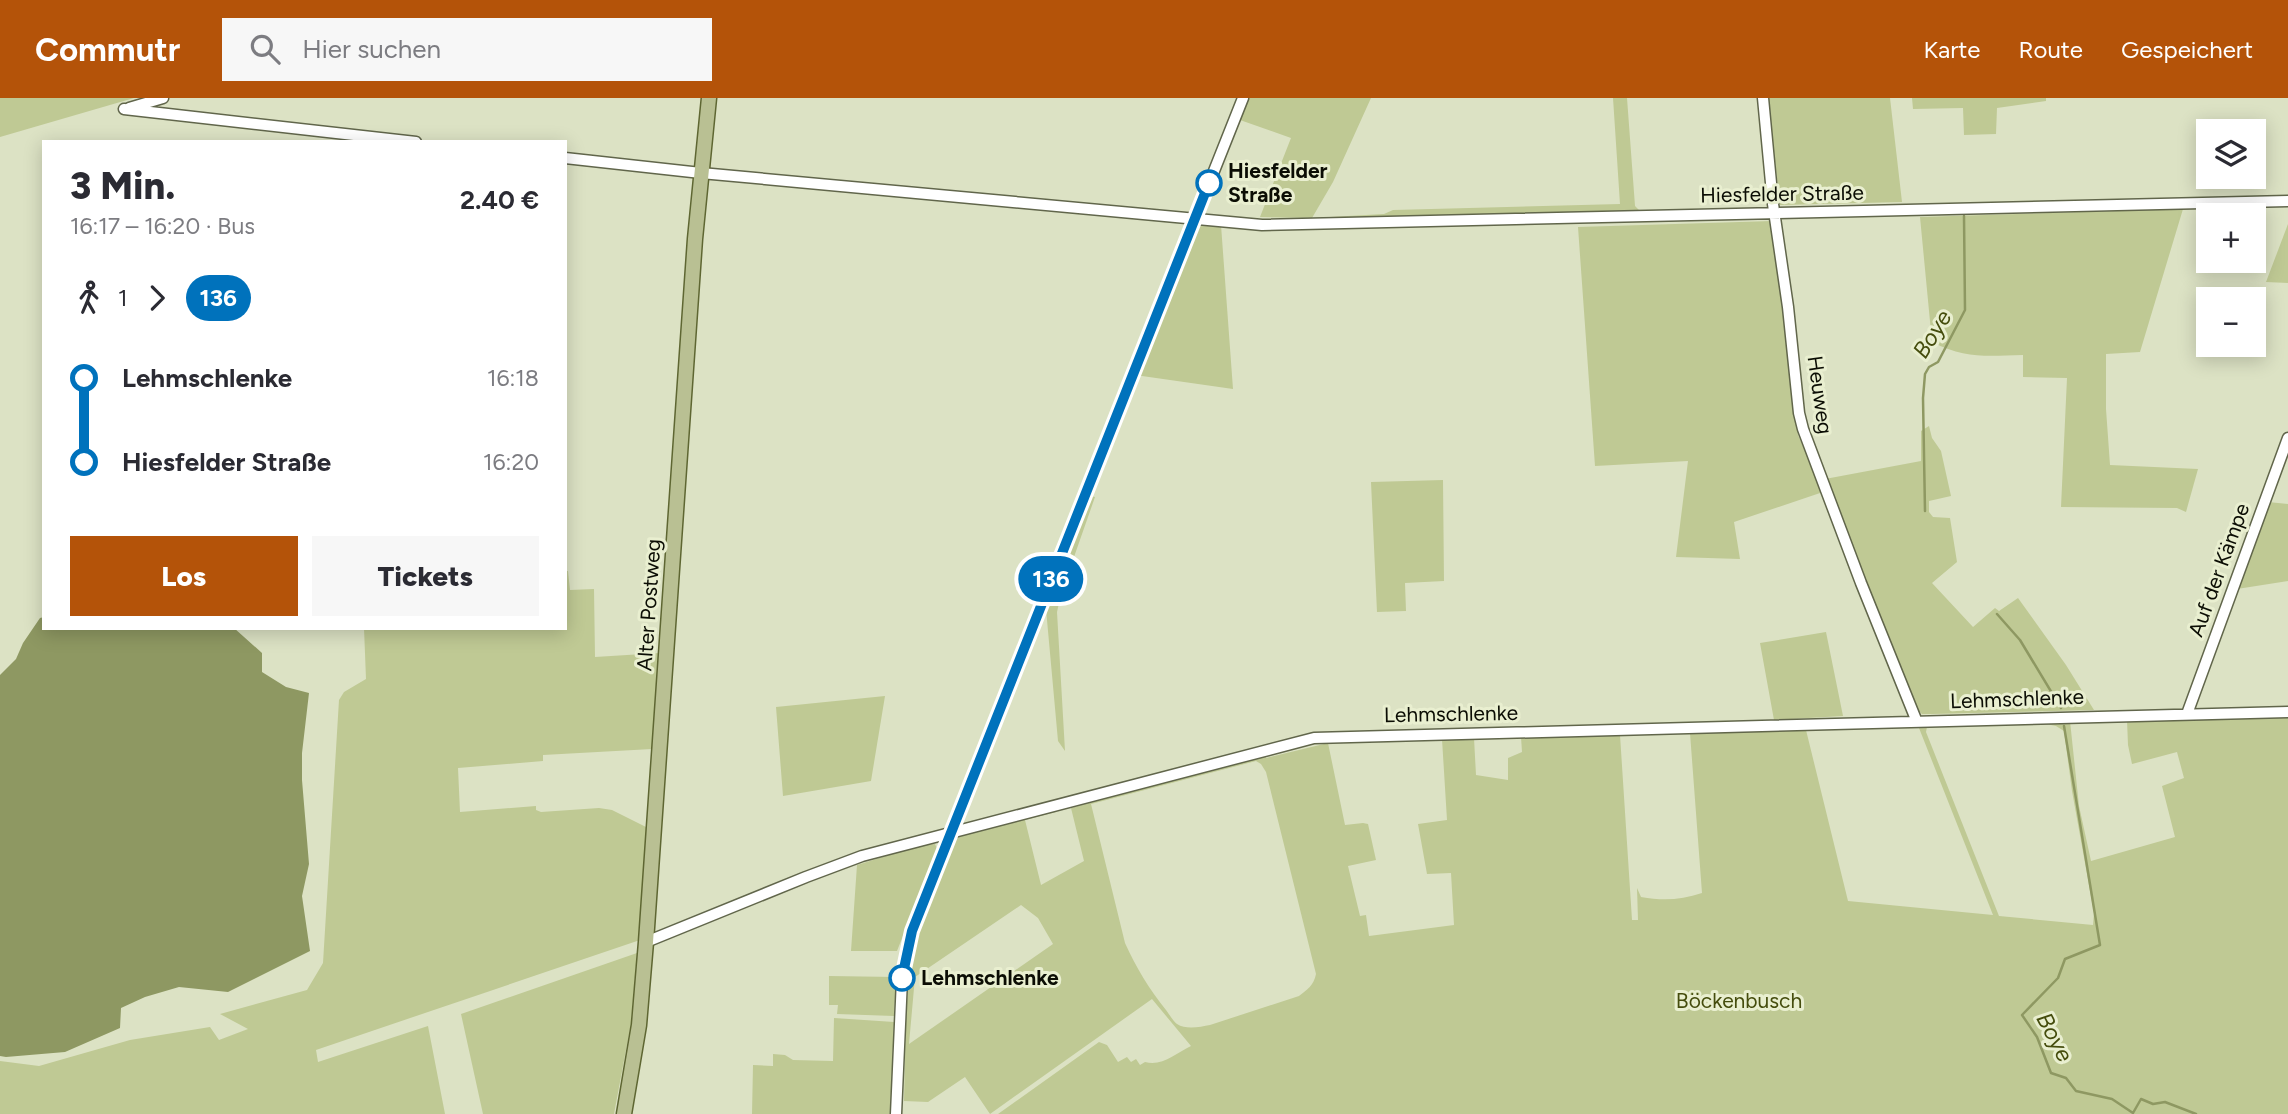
<!DOCTYPE html>
<html lang="de">
<head>
<meta charset="utf-8">
<style>
	body { margin:0; font-family:Figtree,sans-serif; background:#f7f7f7; color:#2b2b33; height:100vh; display:flex; flex-direction:column; font-size:26px; white-space:nowrap }
	* { box-sizing:border-box; margin:0 }
	p { font-size:23px; color:#7c7c81 }
	.icon { flex:none; width:38px; height:38px; fill:none; stroke:currentColor; stroke-width:2; stroke-linecap:round; stroke-linejoin:round }
	.map { position:relative; flex:1; overflow:hidden }
	.panel { position:absolute; left:42px; top:42px; width:525px; height:490px; display:flex; flex-direction:column; background:#fff; border-radius:0px; box-shadow:0 4px 18px #0003 }
	.panel>* { flex:none }
	.badge { padding:0 14px; border-radius:23px; font-size:24px; line-height:46px }
	.controls { position:absolute; left:2196px; top:21px; display:grid; gap:14px }
	.controls a { display:grid; place-items:center; width:70px; height:70px; border-radius:0px; background:#fff; box-shadow:0 4px 18px #0003; font-size:35px }
	.map>.badge { position:absolute; translate:-50% -50%; box-shadow:0 0 0 4px #fff }
	.legs { display:flex; align-items:center; gap:10px; height:77px; padding:0 28px; font-size:23px }
	.legs p { margin-inline-start:auto }
	.summary { display:flex; align-items:center; justify-content:space-between; height:119px; padding:0 28px }
	h1 { font-size:38px; font-weight:800; line-height:52px }
	.cta { display:flex; gap:14px; margin-top:auto; padding:14px 28px }
	.cta a { flex:1; height:80px; border-radius:0px; background:#b45309; color:#fff; font-size:28px; font-weight:800; line-height:80px; text-align:center }
	.cta a+a { background:#f7f7f7; color:#2b2b33 }
	ul { padding:0 28px; list-style:none }
	li { display:flex; align-items:center; gap:24px; height:84px; font-size:26px }
	li i { display:grid; place-items:center; width:10px; height:100%; margin:0 9px; background:currentColor }
	li i::after { content:''; width:18px; height:18px; margin:-9px; border:5px solid; border-radius:50%; background:#fff }
	li p { margin-inline-start:auto }
	li:first-child i { background:linear-gradient(#0000 50%,currentColor 0) }
	li:last-child i { background:linear-gradient(currentColor 50%,#0000 0) }
	header { display:flex; align-items:center; gap:42px; box-sizing:border-box; height:98px; padding:0 35px; background:#b45309; color:#fff }
	header strong { font-size:33px }
	nav { display:flex; gap:38px; margin-inline-start:auto; font-size:24px }
	.search { width:490px; height:63px; background:#f7f7f7; display:flex; align-items:center; gap:18px; box-sizing:border-box; padding:0 24px; border-radius:0px; color:#7c7c81; font-size:26px }
	.map>svg:first-child { display:block }
	.green { fill:#bfc994; fill-rule:evenodd }
	.water { fill:#8e9862 }
	.lines { fill:none; stroke-linecap:round; stroke-linejoin:round }
	.stream { stroke:#8e9862; stroke-width:2.5 }
	.minor-casing { stroke:#61664b; stroke-width:13 }
	.major-casing { stroke:#5e6632; stroke-width:17 }
	.minor { stroke:#fff; stroke-width:10 }
	.major { stroke:#b9c093; stroke-width:14 }
	.line-1-casing { stroke:#fff; stroke-width:16 }
	.line-1 { stroke:#0072bc; stroke-width:10 }
	.stop-1-dot { fill:#fff; stroke:#0072bc; stroke-width:3.5 }
	.labels { text-anchor:middle; stroke-width:6; stroke-linejoin:round; paint-order:stroke }
	.stop-label { font-size:21px; font-weight:bold; fill:#0b0d04; stroke:#e9efd0; text-anchor:start }
	.street-label { font-size:21px; fill:#0b0d04; stroke:#e9efd0 }
	.park-label { font-size:21px; fill:#454d0d; stroke:#e9efd0 }
	.water-label { font-size:23px; font-style:italic; fill:#454d0d; stroke:#e9efd0 }
</style>
</head>
<body>
<header>
<strong>Commutr</strong>
<div class="search"><svg class="icon" aria-label="search" viewBox="0 0 24 24"><circle cx="10" cy="10" r="6"/><path d="M15 15l6 6"/></svg>Hier suchen</div>
<nav><a>Karte</a><a>Route</a><a>Gespeichert</a></nav>
</header>
<div class="map">
<svg width="2288" height="1016" viewBox="0 0 2288 1016">
	<rect width="100%" height="100%" fill="#dce2c4"/>
	<path class="green" d="M0 0H134L0 39Z
		M1248 0H1371L1333 84 1312 120 1384 116 1393 112 1620 106 1613 0H1627L1635 108 1642 115 1312 124 1311 120 1260 119 1291 40 1240 22Z
		M1768 0H1890L1902 104 1780 107Z
		M1912 0H2046V3L1997 10 1996 36 1964 37 1963 10 1913 11Z
		M2183 111 2140 254 2106 256V311L2110 367 2198 371 2186 414 2177 410 2061 409 2067 280 2023 279V257C1986 258 1966 261 1932 244L1920 119Z
		M1772 123 1792 279 1798 337 1823 394 1734 424 1740 461 1676 459 1688 363 1595 368 1578 129Z
		M1194 124 1221 127 1233 291 1135 277Z
		M2288 126V185L2266 184Z
		M1929 328 1932 340 1941 353 1951 398 1929 403V414L1933 419 1950 420 1957 464 1932 485 1973 529 1995 510 1999 513 2018 500 2066 567 2094 612 1932 616H1922L1919 613 1825 381 1921 363V333Z
		M1443 382 1444 483 1405 485 1406 513 1377 514 1371 384Z
		M1090 398 1095 399 1061 496 1057 514 1065 653 1058 643 1046 511Z
		M2268 404 2288 406V483L2237 491Z
		M565 473H568L570 492 594 491 595 559 659 555 652 651 543 657V663L458 670 460 714 536 708V712L541 714 599 710 612 712 648 730 640 842 316 952 318 964 428 928 445 1016H0V963L39 968 130 942 210 929 219 942 248 931 220 916 307 892 323 865 339 602 344 594 366 581 364 530H565Z
		M1826 534 1843 618 1774 622 1760 545Z
		M885 598 871 683 783 698 776 609Z
		M2288 619V1016H998L1099 944 1107 947 1118 964 1127 959 1131 964 1136 961 1140 967 1145 964C1162 969 1176 955 1191 948L1152 901 990 1016 965 979 928 1004 904 1003 906 918 911 852 922 815 954 740 958 737 1052 711 1056 714 1025 722 1041 787 1084 763 1071 710 1265 655 1266 660 1328 645 1345 727 1363 725 1368 726 1376 762 1348 768 1360 818 1366 817 1369 838 1454 827 1451 775 1427 776 1418 726 1447 722 1442 641 1474 640 1476 677 1508 682V660L1522 654 1521 639 1620 637 1632 822H1638L1637 790 1641 799C1663 803 1681 802 1702 795L1690 635 1806 632 1848 803 1993 817 1919 630 1927 629 1926 634 1999 818 2093 827 2094 815 2072 693 2064 633 2056 628 2041 625 2070 623 2079 708 2091 763 2175 739 2162 688 2184 680 2177 654 2132 666 2128 647 2127 622ZM1256 663 1261 666 1266 674 1316 876C1314 887 1307 892 1299 898L1210 927C1200 929 1186 932 1177 926 1173 923 1169 916 1166 912 1149 891 1136 869 1125 845L1091 706ZM1021 807 1038 820 1053 846 909 946 915 879Z
		M935 746 937 751 897 853H851L857 767 921 747Z
		M637 855 631 925 614 1016H483L461 916Z
		M829 878 896 879 894 918 837 916 838 907H829Z
		M834 920 894 924 890 1016H752L753 967 773 968V956L785 957 793 962 833 963Z"/>
	<path class="water" d="M44 519V530H234L262 555V574L286 589 309 595 302 655V682L309 766 302 798 310 853 228 894 179 889 145 899 121 910 120 930 65 954 6 959 0 958V577L16 561 23 545 40 520Z"/>
	<g class="lines">
		<path class="stream" d="M1925 413 1923 300 1925 276 1929 269 1938 264 1965 212 1964 118
			M1997 516 2020 542 2061 610
			M2064 628 2100 847 2065 861 2058 880 2022 917 2037 939 2051 975 2066 980 2076 993 2112 1001 2133 1015 2141 1001 2153 1006 2165 1004 2196 1016"/>
		<g class="minor-casing">
			<path id="minor" d="M1763 0 1773 106 1788 209 1799 315 1803 331 1861 485 1917 624
				M129 10 163 0
				M124 11 416 44
				M565 60 701 75 1262 127 2288 103
				M2187 616 2288 340
				M646 844 806 779 862 758 1314 640 2288 614
				M896 1016 902 881 912 833 1243 0"/>
		</g>
		<g class="major-casing">
			<path id="major" d="M624 1016 639 927 646 844 695 141 709 0"/>
		</g>
		<use href="#minor" class="minor"/>
		<use href="#major" class="major"/>
	</g>
	<g class="lines">
		<g class="line-1-casing">
			<path id="line-1" d="M902 880 912 833 1209 85"/>
		</g>
		<use href="#line-1" class="line-1"/>
	</g>
	<g class="stop-1-dot">
		<circle cx="1209" cy="85" r="12"/>
		<circle cx="902" cy="880" r="12"/>
	</g>
	<g class="labels">
		<g class="stop-label">
			<text x="1228" y="80">Hiesfelder<tspan x="1228" dy="24">Straße</tspan></text>
			<text x="921" y="887">Lehmschlenke</text>
		</g>
		<g class="street-label">
			<text transform="translate(1782 96) rotate(-1)" y="7">Hiesfelder Straße</text>
			<text transform="translate(1820 297) rotate(82)" y="7">Heuweg</text>
			<text transform="translate(2219 472) rotate(-70)" y="7">Auf der Kämpe</text>
			<text transform="translate(649 507) rotate(-86)" y="7">Alter Postweg</text>
			<text transform="translate(2017 601) rotate(-2)" y="7">Lehmschlenke</text>
			<text transform="translate(1451 616) rotate(-1)" y="7">Lehmschlenke</text>
		</g>
		<g class="park-label">
			<text x="1739" y="910">Böckenbusch</text>
		</g>
		<g class="water-label">
			<text transform="translate(1932 236) rotate(-58)" y="8">Boye</text>
			<text transform="translate(2055 939) rotate(62)" y="8">Boye</text>
		</g>
	</g>
</svg>
<div class="controls">
<a><svg class="icon" aria-label="layers" viewBox="0 0 24 24"><path d="M12 4l9 5-9 5-9-5zM3 14l9 5 9-5"/></svg></a>
<a>+</a>
<a>−</a>
</div>
<b class="badge" style="left:1051px;top:481px;background:#0072bc;color:#fff">136</b>
<section class="panel">
<div class="summary"><div><h1>3 Min.</h1><p>16:17 – 16:20 · Bus</p></div><b>2.40 €</b></div>
<div class="legs"><svg class="icon" aria-label="walk" viewBox="0 0 24 24"><circle cx="13" cy="4" r="2"/><path d="M13 8l-2 6 4 7M11 14l-3 7M7 12l3-4h3l4 4"/></svg>1<svg class="icon" aria-label="forward" viewBox="0 0 24 24"><path d="M9 5l7 7-7 7"/></svg><b class="badge" style="background:#0072bc;color:#fff">136</b></div>
<ul>
<li><i style="color:#0072bc"></i><b>Lehmschlenke</b><p>16:18</p></li>
<li><i style="color:#0072bc"></i><b>Hiesfelder Straße</b><p>16:20</p></li>
</ul>
<div class="cta"><a>Los</a><a>Tickets</a></div>
</section>
</div>
</body>
</html>
